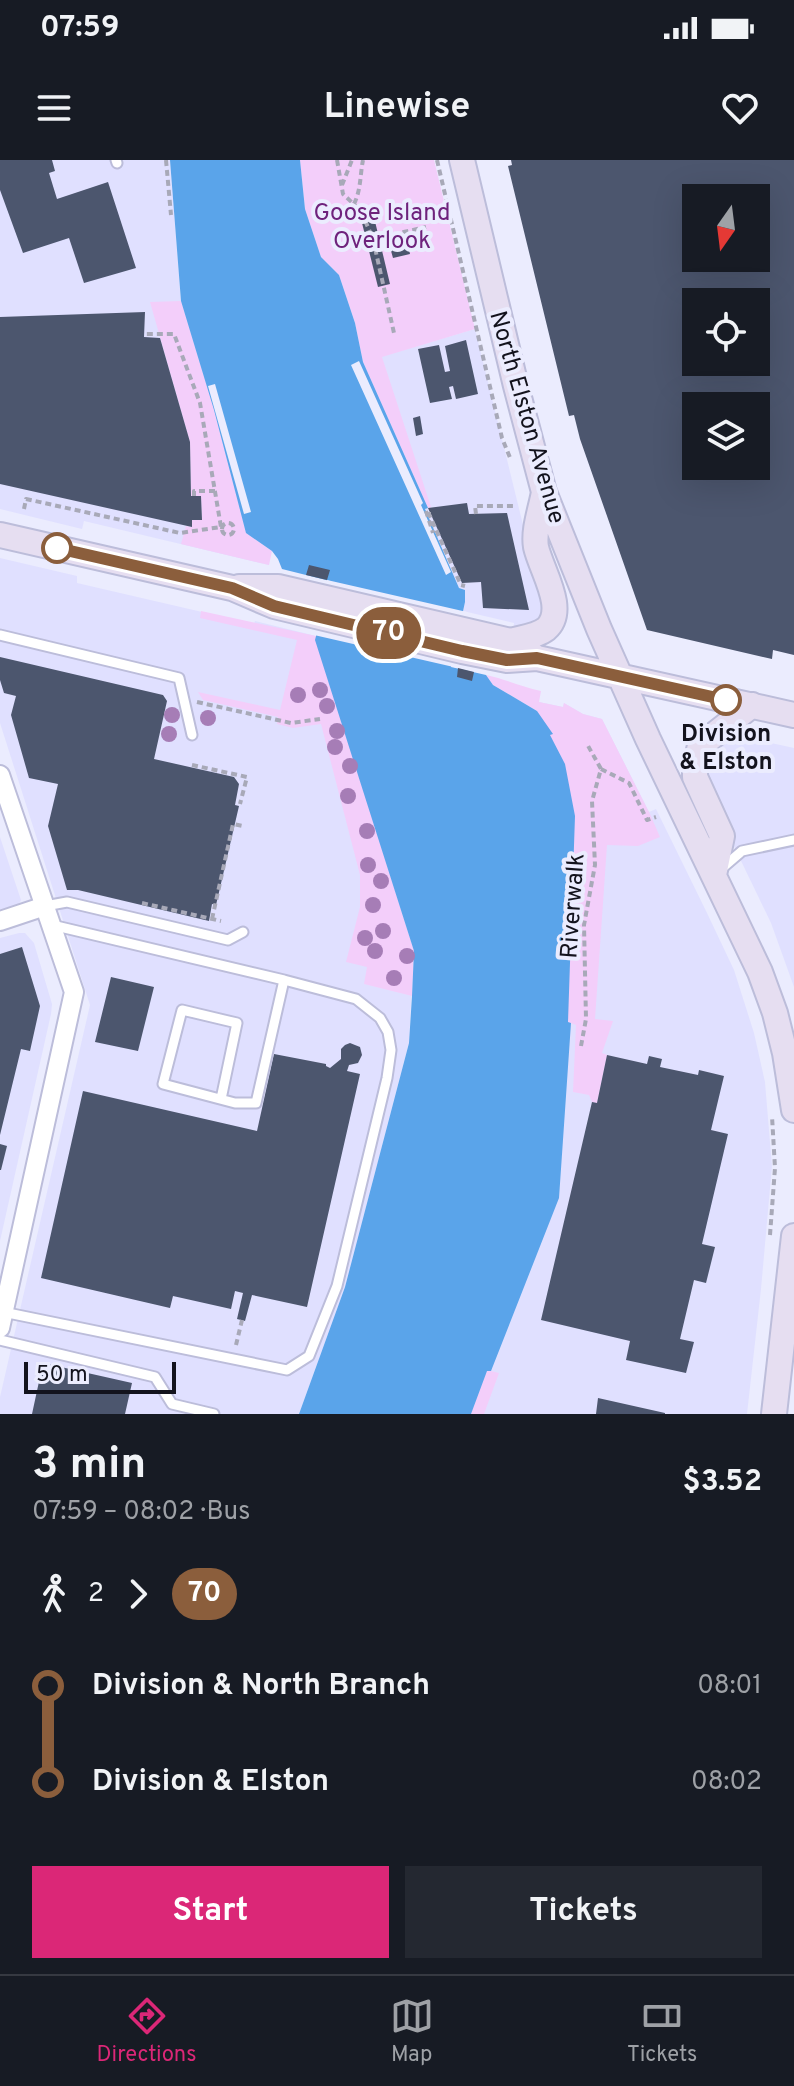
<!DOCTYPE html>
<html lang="en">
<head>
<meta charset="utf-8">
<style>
	body { margin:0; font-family:Overpass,sans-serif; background:#242831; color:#f1f3f6; height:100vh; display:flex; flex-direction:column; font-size:30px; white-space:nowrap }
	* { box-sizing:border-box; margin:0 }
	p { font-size:26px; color:#9ea1a6 }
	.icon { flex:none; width:44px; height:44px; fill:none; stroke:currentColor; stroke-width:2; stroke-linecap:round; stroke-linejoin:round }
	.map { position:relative; height:1254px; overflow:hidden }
	.panel { display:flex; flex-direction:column; background:#171b24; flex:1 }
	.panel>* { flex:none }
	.badge { padding:0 16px; border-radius:26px; font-size:28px; line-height:52px }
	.needle { width:52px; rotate:194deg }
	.tools { position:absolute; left:682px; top:24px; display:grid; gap:16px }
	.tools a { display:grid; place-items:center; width:88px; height:88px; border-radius:0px; background:#171b24; box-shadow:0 8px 32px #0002; font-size:40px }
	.scale { position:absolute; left:24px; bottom:20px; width:152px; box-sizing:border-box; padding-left:8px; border:4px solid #13131d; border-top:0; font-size:22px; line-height:28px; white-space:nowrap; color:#13131d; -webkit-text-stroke:6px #ebecfe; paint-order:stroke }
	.map>.badge { position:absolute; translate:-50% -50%; box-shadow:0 0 0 4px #fff }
	.legs { display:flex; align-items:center; gap:12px; height:88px; padding:0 32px; font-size:26px }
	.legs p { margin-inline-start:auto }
	.head { display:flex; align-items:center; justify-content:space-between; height:136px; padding:0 32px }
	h1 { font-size:44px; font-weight:700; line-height:60px }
	.cta { display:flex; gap:16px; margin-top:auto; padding:16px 32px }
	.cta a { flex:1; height:92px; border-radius:0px; background:#db2777; color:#fff; font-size:32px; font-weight:700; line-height:92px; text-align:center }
	.cta a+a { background:#242831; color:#f1f3f6 }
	ul { padding:0 32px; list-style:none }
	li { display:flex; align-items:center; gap:28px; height:96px; font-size:30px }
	li i { display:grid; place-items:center; width:12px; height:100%; margin:0 10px; background:currentColor }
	li i::after { content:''; width:20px; height:20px; margin:-10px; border:6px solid; border-radius:50%; background:#171b24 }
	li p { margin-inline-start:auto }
	li:first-child i { background:linear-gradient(#0000 50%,currentColor 0) }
	li:last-child i { background:linear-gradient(currentColor 50%,#0000 0) }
	.status { display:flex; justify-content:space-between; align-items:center; height:56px; padding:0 40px; background:#171b24; direction:ltr }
	.status svg { height:22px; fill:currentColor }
	header { display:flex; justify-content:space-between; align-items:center; height:104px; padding:0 32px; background:#171b24; font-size:36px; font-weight:700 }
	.dock { display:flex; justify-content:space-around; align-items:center; height:112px; border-top:2px solid #363941; background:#171b24; font-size:22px; color:#9ea1a6 }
	.dock a { display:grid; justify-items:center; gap:4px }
	.dock .active { color:#db2777 }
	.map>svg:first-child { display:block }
	.built { fill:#e0e0ff }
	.green { fill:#f3cefa }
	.water { fill:#5aa4ea }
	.pier { fill:#ebecfe }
	.building { fill:#4c566e; fill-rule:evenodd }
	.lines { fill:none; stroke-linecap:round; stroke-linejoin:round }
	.service-casing { stroke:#bcbdda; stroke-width:13 }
	.minor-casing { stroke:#bcbdda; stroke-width:22 }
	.secondary-casing { stroke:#bcbdda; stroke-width:28 }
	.path { stroke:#a8a9b8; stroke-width:4; stroke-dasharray:6 4; stroke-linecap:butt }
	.service { stroke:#fff; stroke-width:9 }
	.minor { stroke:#fff; stroke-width:18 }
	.secondary { stroke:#e6def1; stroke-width:24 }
	.tree { fill:#a67db6 }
	.line-1-casing { stroke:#fff; stroke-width:18 }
	.line-1 { stroke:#8b5e3c; stroke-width:12 }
	.stop-1-dot { fill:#fff; stroke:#8b5e3c; stroke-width:4 }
	.labels { text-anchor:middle; stroke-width:8; stroke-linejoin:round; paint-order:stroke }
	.park-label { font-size:24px; fill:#6e227c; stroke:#ebecfe }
	.street-label { font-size:24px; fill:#13131d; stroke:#ebecfe }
	.stop-label { font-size:24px; font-weight:bold; fill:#13131d; stroke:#ebecfe }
</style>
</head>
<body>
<div class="status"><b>07:59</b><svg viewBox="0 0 49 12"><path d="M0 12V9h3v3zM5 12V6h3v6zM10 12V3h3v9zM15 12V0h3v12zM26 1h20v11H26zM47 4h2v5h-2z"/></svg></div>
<header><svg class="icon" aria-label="menu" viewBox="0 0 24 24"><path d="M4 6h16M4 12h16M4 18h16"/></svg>Linewise<svg class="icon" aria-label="heart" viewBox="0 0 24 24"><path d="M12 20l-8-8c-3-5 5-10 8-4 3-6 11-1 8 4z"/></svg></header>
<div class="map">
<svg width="794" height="1254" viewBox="0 0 794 1254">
	<rect width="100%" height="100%" fill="#ebecfe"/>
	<path class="built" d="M0 0H170L181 141 269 405 84 361 82 369 0 349Z
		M475 169 525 373 547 441 543 453 536 463 513 472 514 463 463 451 465 442 363 202Z
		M0 398 77 416V423L254 464 255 461 316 476V480L414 791 409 883 345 1127 299 1254H0V1237L90 845 0 563Z
		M539 542 563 547 564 543 583 554 602 559 649 652 656 649 707 753 734 810 754 873 765 922 772 1006 761 1129 747 1254H471Z
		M734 575 794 588V827L771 763 701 618 708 588 720 577Z
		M0 677 21 740 17 748 0 754Z
		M19 773H25L34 783 52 844 51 854 0 1081V778Z"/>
	<path class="green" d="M300 0H434L475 169 382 197 431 347 428 348 363 202 355 163 339 115 321 97 305 49Z
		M181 141 214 250 246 373 272 391 269 405 181 384 186 366 191 367 192 360H202L201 336H191L190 282 150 142Z
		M201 451 316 476V480L414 791 412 836 364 824 367 807 346 802 360 747V715L321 564 293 568 277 564 278 557 203 540 198 532 280 550 297 480 200 458Z
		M486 515C505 519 522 527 541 531L539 542 563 547 564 543 583 554 602 559 650 654 660 677 638 686 607 685 595 859 613 861 602 893 607 895 597 943 592 942 589 935 573 932 576 865 568 862 537 551 493 525Z
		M487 1210 499 1213 484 1254H471Z"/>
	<path class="water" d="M170 0H300L305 49 321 97 339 115 355 163 363 202 428 348 425 349 426 351 459 428 465 430V442L451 507 486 515 493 525 537 551 553 574 550 575 565 604 575 656 568 862 571 863 559 1038 491 1211H487L471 1254H299L345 1127 409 883 412 836 414 791 315 480 330 421 282 409 278 399 272 391 246 373 214 250 181 141Z"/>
	<path class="pier" d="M359 201 423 343 421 345 451 412 446 415 351 205Z
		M215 224 251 352 244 354 208 226Z
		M327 420 467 452 456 504H459L458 508 314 475Z"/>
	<path class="building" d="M0 0H52L55 11 49 13 57 39 108 22 136 108 84 123 69 78 23 93 0 30Z
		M511 0H794V495L773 490 772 499 647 470 580 279 574 255 569 256 508 6 512 5ZM696 38H756V98H696ZM696 142H756V202H696ZM696 246H756V306H696Z
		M373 53 390 124 378 127 360 55Z
		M406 76 410 94 393 98 388 80Z
		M145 152 144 177 160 178 190 282 191 336H201L202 360H192V367L0 324V157Z
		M466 180 478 234 456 239 453 226 449 227 452 239 430 243 418 189 439 185 445 212 450 211 445 186Z
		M420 256 423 274 416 276 413 258Z
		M467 343 469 354 507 353 529 450 483 448 481 422 462 423 428 348Z
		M309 405 330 410 327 420 306 415Z
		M0 497 163 535 167 541 154 599 234 617 239 624 235 645 239 646 216 745 212 744 209 761 78 730H67L48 666 58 624 29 618 11 555 16 536 4 533 0 520Z
		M458 508 474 512 472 521 457 517Z
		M22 787 40 846 30 891 21 889 0 975V794Z
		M111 817 154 827 138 891 95 882Z
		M350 883 360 887 362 895 358 903 349 905 347 911 360 914 307 1147 252 1135 245 1161 237 1159 243 1133 235 1131 231 1149 173 1136 170 1148 41 1118 83 931 257 971 274 894 326 904V906L330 908 341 899V889L345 885Z
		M607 895 647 904 649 896 662 899 660 907 698 915 699 910 724 916 711 970 728 974 702 1084 715 1087 706 1123 694 1120 680 1179 694 1182 686 1213 626 1200 630 1181 541 1160 592 942 597 943Z
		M0 984 7 986 1 1010H0Z
		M43 1203 132 1223 125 1254H32Z
		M598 1238 665 1253V1254H596Z"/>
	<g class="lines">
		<g class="service-casing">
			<path id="service" d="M116 0 117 3
				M0 475 179 518 192 575
				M721 709 742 691 794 680
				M45 746 67 742 228 780 243 772
				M221 939 237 863 182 850 163 924 235 943H256L284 820
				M3 1152 287 1210 309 1196 337 1126 387 918 391 890 388 872 380 858 356 839 284 820 52 765
				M0 1180 155 1217 172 1244 214 1254"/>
		</g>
		<g class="minor-casing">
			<path id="minor" d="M0 615 74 832 0 1168
				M0 761 45 746"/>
		</g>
		<g class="secondary-casing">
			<path id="secondary" d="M462 0 516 226 544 332 599 469 648 579 760 812 775 853 785 893 794 950
				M0 375 232 428 274 446 462 491 507 500 537 498 794 555
				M239 427H278L511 481 537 498
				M511 481C521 478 537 476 546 469 568 450 541 410 536 387 533 370 541 349 544 332
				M714 715 722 676 695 617V606L700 586 752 545
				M774 1254 794 1076"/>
		</g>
		<path class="path" d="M166 0 171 55
			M337 0 343 34 361 51 373 79 426 67
			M437 0 502 278 511 300
			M342 25 352 0
			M354 44C361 30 360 15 363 0
			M373 79 394 173
			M194 336V331H216
			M24 349 26 339 180 373 221 367 200 243 174 174H145
			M426 351 433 373
			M431 354H429L461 425 465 426
			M476 354 475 346H513
			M222 369a6 6 0 1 1 12 0a6 6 0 1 1-12 0Z
			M197 542 291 563 320 559
			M192 605 247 617 240 644
			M601 609 629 623 647 660 656 657
			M142 743 221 761
			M212 759 233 664 243 666
			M581 886 586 859 584 765 595 705 592 641 601 609 587 584
			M770 1075 775 1008 772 956
			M236 1185 242 1160"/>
		<use href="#service" class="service"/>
		<use href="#minor" class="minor"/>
		<use href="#secondary" class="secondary"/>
	</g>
	<g class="tree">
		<circle cx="320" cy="530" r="8"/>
		<circle cx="298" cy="535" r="8"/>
		<circle cx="327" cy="546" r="8"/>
		<circle cx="172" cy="555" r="8"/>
		<circle cx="208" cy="558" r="8"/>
		<circle cx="337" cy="571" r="8"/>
		<circle cx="169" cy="574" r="8"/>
		<circle cx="335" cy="587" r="8"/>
		<circle cx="350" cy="606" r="8"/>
		<circle cx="348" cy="636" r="8"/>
		<circle cx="367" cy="671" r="8"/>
		<circle cx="368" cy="705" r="8"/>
		<circle cx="381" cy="721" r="8"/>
		<circle cx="373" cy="745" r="8"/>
		<circle cx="383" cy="771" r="8"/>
		<circle cx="365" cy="778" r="8"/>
		<circle cx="375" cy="791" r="8"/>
		<circle cx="407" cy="796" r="8"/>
		<circle cx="394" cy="818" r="8"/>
	</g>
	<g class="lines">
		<g class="line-1-casing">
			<path id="line-1" d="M57 388 232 428 274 446 462 491 507 500 537 498 726 540"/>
		</g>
		<use href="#line-1" class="line-1"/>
	</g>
	<g class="stop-1-dot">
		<circle cx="57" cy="388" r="14"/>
		<circle cx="726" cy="540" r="14"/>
	</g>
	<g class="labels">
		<g class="park-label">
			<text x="382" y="60">Goose Island<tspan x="382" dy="28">Overlook</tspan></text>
		</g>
		<g class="street-label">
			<text transform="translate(528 257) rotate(74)" y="8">North Elston Avenue</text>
			<text transform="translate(572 746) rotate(-86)" y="8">Riverwalk</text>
		</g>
		<g class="stop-label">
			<text x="726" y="581">Division<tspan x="726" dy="28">&amp; Elston</tspan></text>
		</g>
	</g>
</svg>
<div class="tools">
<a><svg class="needle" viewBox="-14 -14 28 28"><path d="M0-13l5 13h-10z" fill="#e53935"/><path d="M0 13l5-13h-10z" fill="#9ea1a6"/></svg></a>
<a><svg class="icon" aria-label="locate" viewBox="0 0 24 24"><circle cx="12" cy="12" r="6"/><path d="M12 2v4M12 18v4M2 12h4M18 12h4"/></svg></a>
<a><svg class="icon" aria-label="layers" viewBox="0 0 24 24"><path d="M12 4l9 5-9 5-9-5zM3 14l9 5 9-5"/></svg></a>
</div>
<div class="scale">50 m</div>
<b class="badge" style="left:389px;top:473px;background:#8b5e3c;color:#fff">70</b>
</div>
<section class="panel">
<div class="head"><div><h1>3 min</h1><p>07:59 – 08:02 · Bus</p></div><b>$3.52</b></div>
<div class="legs"><svg class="icon" aria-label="walk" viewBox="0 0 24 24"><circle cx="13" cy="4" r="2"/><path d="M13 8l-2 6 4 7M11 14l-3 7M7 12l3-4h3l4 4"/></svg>2<svg class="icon" aria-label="forward" viewBox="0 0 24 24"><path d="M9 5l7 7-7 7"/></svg><b class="badge" style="background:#8b5e3c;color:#fff">70</b></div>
<ul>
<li><i style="color:#8b5e3c"></i><b>Division &amp; North Branch</b><p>08:01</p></li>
<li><i style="color:#8b5e3c"></i><b>Division &amp; Elston</b><p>08:02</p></li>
</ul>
<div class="cta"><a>Start</a><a>Tickets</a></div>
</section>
<nav class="dock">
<a class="active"><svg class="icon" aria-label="directions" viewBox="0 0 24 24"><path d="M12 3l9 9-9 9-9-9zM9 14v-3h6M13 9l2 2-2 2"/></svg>Directions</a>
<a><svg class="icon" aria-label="map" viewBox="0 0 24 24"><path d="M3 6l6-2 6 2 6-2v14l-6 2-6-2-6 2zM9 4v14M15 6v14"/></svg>Map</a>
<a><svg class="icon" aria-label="tickets" viewBox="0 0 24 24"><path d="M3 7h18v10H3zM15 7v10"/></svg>Tickets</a>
</nav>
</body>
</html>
